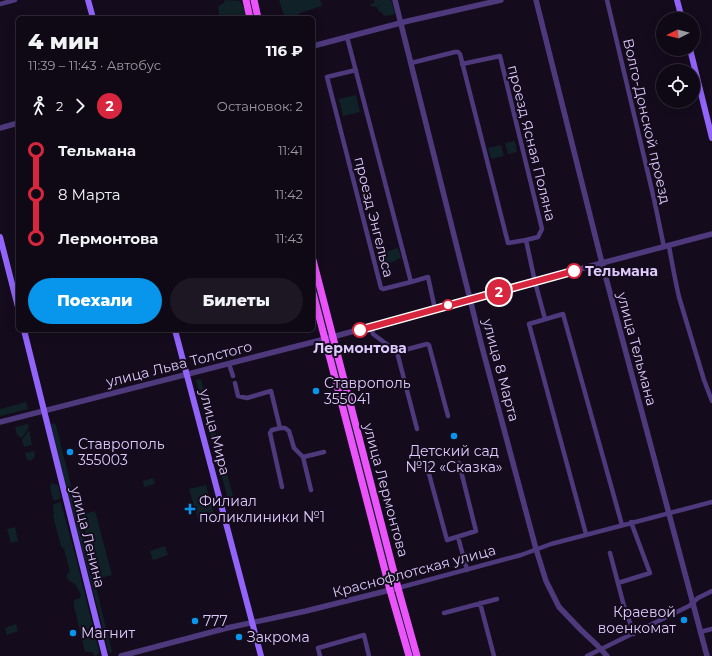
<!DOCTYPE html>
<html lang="ru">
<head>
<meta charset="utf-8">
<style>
	body { margin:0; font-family:Montserrat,sans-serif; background:#1d1723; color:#f1f3f6; height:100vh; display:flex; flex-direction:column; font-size:15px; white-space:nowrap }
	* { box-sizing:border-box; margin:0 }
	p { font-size:13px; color:#9b9aa1 }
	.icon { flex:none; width:22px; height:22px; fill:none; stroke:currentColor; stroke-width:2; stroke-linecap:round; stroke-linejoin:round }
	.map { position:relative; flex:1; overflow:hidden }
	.details { position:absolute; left:16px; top:16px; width:299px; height:316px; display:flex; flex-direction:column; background:#0f0916; border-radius:6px; box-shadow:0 2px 10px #0003,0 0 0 1px #2f2a35 }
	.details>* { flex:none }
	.badge { padding:0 8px; border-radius:13px; font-size:14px; line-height:26px }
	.needle { width:26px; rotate:264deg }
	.controls { position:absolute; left:656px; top:12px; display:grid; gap:8px }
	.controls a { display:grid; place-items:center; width:44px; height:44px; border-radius:50%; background:#0f0916; box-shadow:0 2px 10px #0003,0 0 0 1px #2f2a35; font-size:20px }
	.map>.badge { position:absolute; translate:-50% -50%; box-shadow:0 0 0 2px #fff }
	.legs { display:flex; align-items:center; gap:6px; height:44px; padding:0 12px; font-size:13px }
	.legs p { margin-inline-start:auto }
	.headline { display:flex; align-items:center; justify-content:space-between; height:68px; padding:0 12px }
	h1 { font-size:22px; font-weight:800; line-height:30px }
	.button { display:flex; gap:8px; margin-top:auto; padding:8px 12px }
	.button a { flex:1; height:46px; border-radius:24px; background:#0796ec; color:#fff; font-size:16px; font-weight:800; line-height:46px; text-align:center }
	.button a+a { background:#1d1723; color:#f1f3f6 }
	ul { padding:0 12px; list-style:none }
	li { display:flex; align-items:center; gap:14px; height:44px; font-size:15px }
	li i { display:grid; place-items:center; width:6px; height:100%; margin:0 5px; background:currentColor }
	li i::after { content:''; width:10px; height:10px; margin:-5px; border:3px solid; border-radius:50%; background:#0f0916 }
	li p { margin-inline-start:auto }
	li:first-child i { background:linear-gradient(#0000 50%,currentColor 0) }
	li:last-child i { background:linear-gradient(currentColor 50%,#0000 0) }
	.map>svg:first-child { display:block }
	.green { fill:#102127 }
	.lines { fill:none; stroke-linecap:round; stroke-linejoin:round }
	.minor { stroke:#4d397b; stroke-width:4.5 }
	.tertiary { stroke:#4d397b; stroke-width:5.5 }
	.secondary { stroke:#9264fa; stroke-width:6 }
	.primary { stroke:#ea54fa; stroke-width:7 }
	.line-1-casing { stroke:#fff; stroke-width:9 }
	.line-1 { stroke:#d7263d; stroke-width:6 }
	.stop-1-dot { fill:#fff; stroke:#d7263d; stroke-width:2 }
	.poi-dot { fill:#0796ec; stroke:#140c1d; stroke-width:1.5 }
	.labels { text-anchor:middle; stroke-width:4; stroke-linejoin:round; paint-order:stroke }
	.street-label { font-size:14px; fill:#decafd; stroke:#140c1d }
	.stop-label { font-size:14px; font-weight:bold; fill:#decafd; stroke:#140c1d; text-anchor:start }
	.poi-label { font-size:14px; fill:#decafd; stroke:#140c1d; text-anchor:start }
</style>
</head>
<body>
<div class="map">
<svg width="712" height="656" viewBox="0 0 712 656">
	<rect width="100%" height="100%" fill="#140c1d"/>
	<path class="green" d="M224 0 240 1C243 7 247 11 245 18H229L230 17V15L220 16 219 15 218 8 219 6 225 2Z
		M279 0H320L322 6 300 13 293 18H285Z
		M374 0H390L392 2 395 13 393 15 385 16 383 15 382 12H379L377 7 371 6 370 4 374 3Z
		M356 95 360 112 343 116 339 99Z
		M515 141 517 152 508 154 505 143Z
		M501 145 504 156 491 159 488 148Z
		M398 248 401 258 396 260V261L383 265 382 263 379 264 376 255Z
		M313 271 329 334 328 335 313 281Z
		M331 342 394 584H392L329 343Z
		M200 379 201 380 235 503 231 505 229 503 196 381V380Z
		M26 402 28 409 0 416V409Z
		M54 423 56 425 112 652 111 653H110L108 650 106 640 50 426 51 424Z
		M28 424 29 427 22 438 17 435 15 427Z
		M29 430 32 445 24 447 22 440Z
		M34 451 35 456 32 460 30 461 27 459 25 453Z
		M153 478 155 484 144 487 143 481Z
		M51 483 58 485 61 498 57 500H53L50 487Z
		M206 485 215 518 199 523 189 489Z
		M60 502 61 503 76 558 99 651V654L95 656 92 652H85L74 606V600L80 598 81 594 75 584 70 581 67 579V574L70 572 64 549 61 546 53 516 54 514 53 507 54 504Z
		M95 511 112 575 97 579 81 515Z
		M15 527 18 541 11 543 7 529Z
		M165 546 168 555 153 560 150 551Z
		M394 593H396L414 656H412Z
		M16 624 18 631 7 635 5 628Z"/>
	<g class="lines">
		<path class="minor" d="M607 0 654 199 664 247
			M0 4 15 0
			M347 37 411 282 383 289 381 288 327 77 356 70
			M411 63 455 52H458L460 54 508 243 526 240 535 282 545 319
			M462 64 500 56 542 229 538 237 526 240
			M669 246C672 263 675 280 679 297L704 380 712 401
			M411 282 428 277 435 309
			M371 327 373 334 397 352
			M229 364 233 376
			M235 383 238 396 247 398 271 391 280 428 272 430 270 433 282 487
			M280 428H285L289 431 294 448 303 457 311 490
			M417 429 397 352 427 344 429 345 448 416
			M303 457 324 452
			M426 463 447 540 476 531 459 463
			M586 534 529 324 563 314 622 525
			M458 537 467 570
			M610 553 624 606 634 634
			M618 583 650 573 631 522
			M398 588 521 555 551 544 712 502
			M480 603 494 656
			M444 613 497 599
			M700 632 712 629
			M320 656 318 648 364 635 369 656
			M587 656 689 606 698 598 712 591"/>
		<path class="tertiary" d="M395 0 482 347 536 549 546 581 559 607 581 630 597 645 607 656
			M536 0 602 263 707 656
			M313 46 408 21 501 0
			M0 128 18 123
			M0 422 325 339 602 263 712 234
			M121 656 227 628 306 611 398 588"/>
		<path class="secondary" d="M88 0 93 18
			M677 0 682 19
			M690 49 712 138
			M0 237 18 307
			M24 330 105 656
			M175 330 261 656"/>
		<path class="primary" d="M246 0 250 18
			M254 0 258 18
			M313 260 398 588 417 656
			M313 293 390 590 409 656"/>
	</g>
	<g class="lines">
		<g class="line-1-casing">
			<path id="line-1" d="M360 330 574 271"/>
		</g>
		<use href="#line-1" class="line-1"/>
	</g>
	<g class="stop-1-dot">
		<circle cx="574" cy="271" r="7"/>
		<circle cx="448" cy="305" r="5"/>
		<circle cx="360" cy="330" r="7"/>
	</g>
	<g class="poi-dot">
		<circle cx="316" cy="391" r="4"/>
		<circle cx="454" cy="436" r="4"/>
		<circle cx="70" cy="452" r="4"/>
		<path d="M188 503h4v4h4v4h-4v4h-4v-4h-4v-4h4z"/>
		<circle cx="684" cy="620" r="4"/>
		<circle cx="195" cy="621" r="4"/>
		<circle cx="73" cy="633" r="4"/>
		<circle cx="239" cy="637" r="4"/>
	</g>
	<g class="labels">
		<g class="street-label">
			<text transform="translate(647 121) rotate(77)" y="5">Волго-Донской проезд</text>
			<text transform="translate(532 143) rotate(76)" y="5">проезд Ясная Поляна</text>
			<text transform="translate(374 217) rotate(76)" y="5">проезд Энгельса</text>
			<text transform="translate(637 349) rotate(75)" y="5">улица Тельмана</text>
			<text transform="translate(179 364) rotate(-14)" y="5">улица Льва Толстого</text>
			<text transform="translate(501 370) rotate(75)" y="5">улица 8 Марта</text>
			<text transform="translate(215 432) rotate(76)" y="5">улица Мира</text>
			<text transform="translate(386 490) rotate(75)" y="5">улица Лермонтова</text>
			<text transform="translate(88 537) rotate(76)" y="5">улица Ленина</text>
			<text transform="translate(414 571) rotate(-15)" y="5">Краснофлотская улица</text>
		</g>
		<g class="stop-label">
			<text x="585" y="276">Тельмана</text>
			<text x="360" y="353" text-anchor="middle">Лермонтова</text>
		</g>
		<g class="poi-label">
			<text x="324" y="388">Ставрополь<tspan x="324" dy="16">355041</tspan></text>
			<text x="78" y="449">Ставрополь<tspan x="78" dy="16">355003</tspan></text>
			<text x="454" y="456" text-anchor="middle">Детский сад<tspan x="454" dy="16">№12 «Сказка»</tspan></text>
			<text x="199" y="506">Филиал<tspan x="199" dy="16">поликлиники №1</tspan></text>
			<text x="676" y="617" text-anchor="end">Краевой<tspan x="676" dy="16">военкомат</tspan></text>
			<text x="203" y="626">777</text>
			<text x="81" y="638">Магнит</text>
			<text x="247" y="642">Закрома</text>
		</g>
	</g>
</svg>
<div class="controls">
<a><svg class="needle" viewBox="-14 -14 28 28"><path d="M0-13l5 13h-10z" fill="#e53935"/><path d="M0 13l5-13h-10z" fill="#9b9aa1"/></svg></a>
<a><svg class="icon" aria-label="locate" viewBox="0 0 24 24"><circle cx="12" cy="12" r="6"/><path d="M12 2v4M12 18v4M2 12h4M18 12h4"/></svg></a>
</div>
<b class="badge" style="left:499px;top:292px;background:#d7263d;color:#fff">2</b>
<section class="details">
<div class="headline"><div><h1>4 мин</h1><p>11:39 – 11:43 · Автобус</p></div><b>116 ₽</b></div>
<div class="legs"><svg class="icon" aria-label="walk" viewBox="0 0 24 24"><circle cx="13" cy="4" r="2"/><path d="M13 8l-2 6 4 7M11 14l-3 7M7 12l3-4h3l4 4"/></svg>2<svg class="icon" aria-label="forward" viewBox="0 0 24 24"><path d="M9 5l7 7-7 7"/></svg><b class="badge" style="background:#d7263d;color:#fff">2</b><p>Остановок: 2</p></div>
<ul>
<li><i style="color:#d7263d"></i><b>Тельмана</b><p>11:41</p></li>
<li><i style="color:#d7263d"></i><span>8 Марта</span><p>11:42</p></li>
<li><i style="color:#d7263d"></i><b>Лермонтова</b><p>11:43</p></li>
</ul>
<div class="button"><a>Поехали</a><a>Билеты</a></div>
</section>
</div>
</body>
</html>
